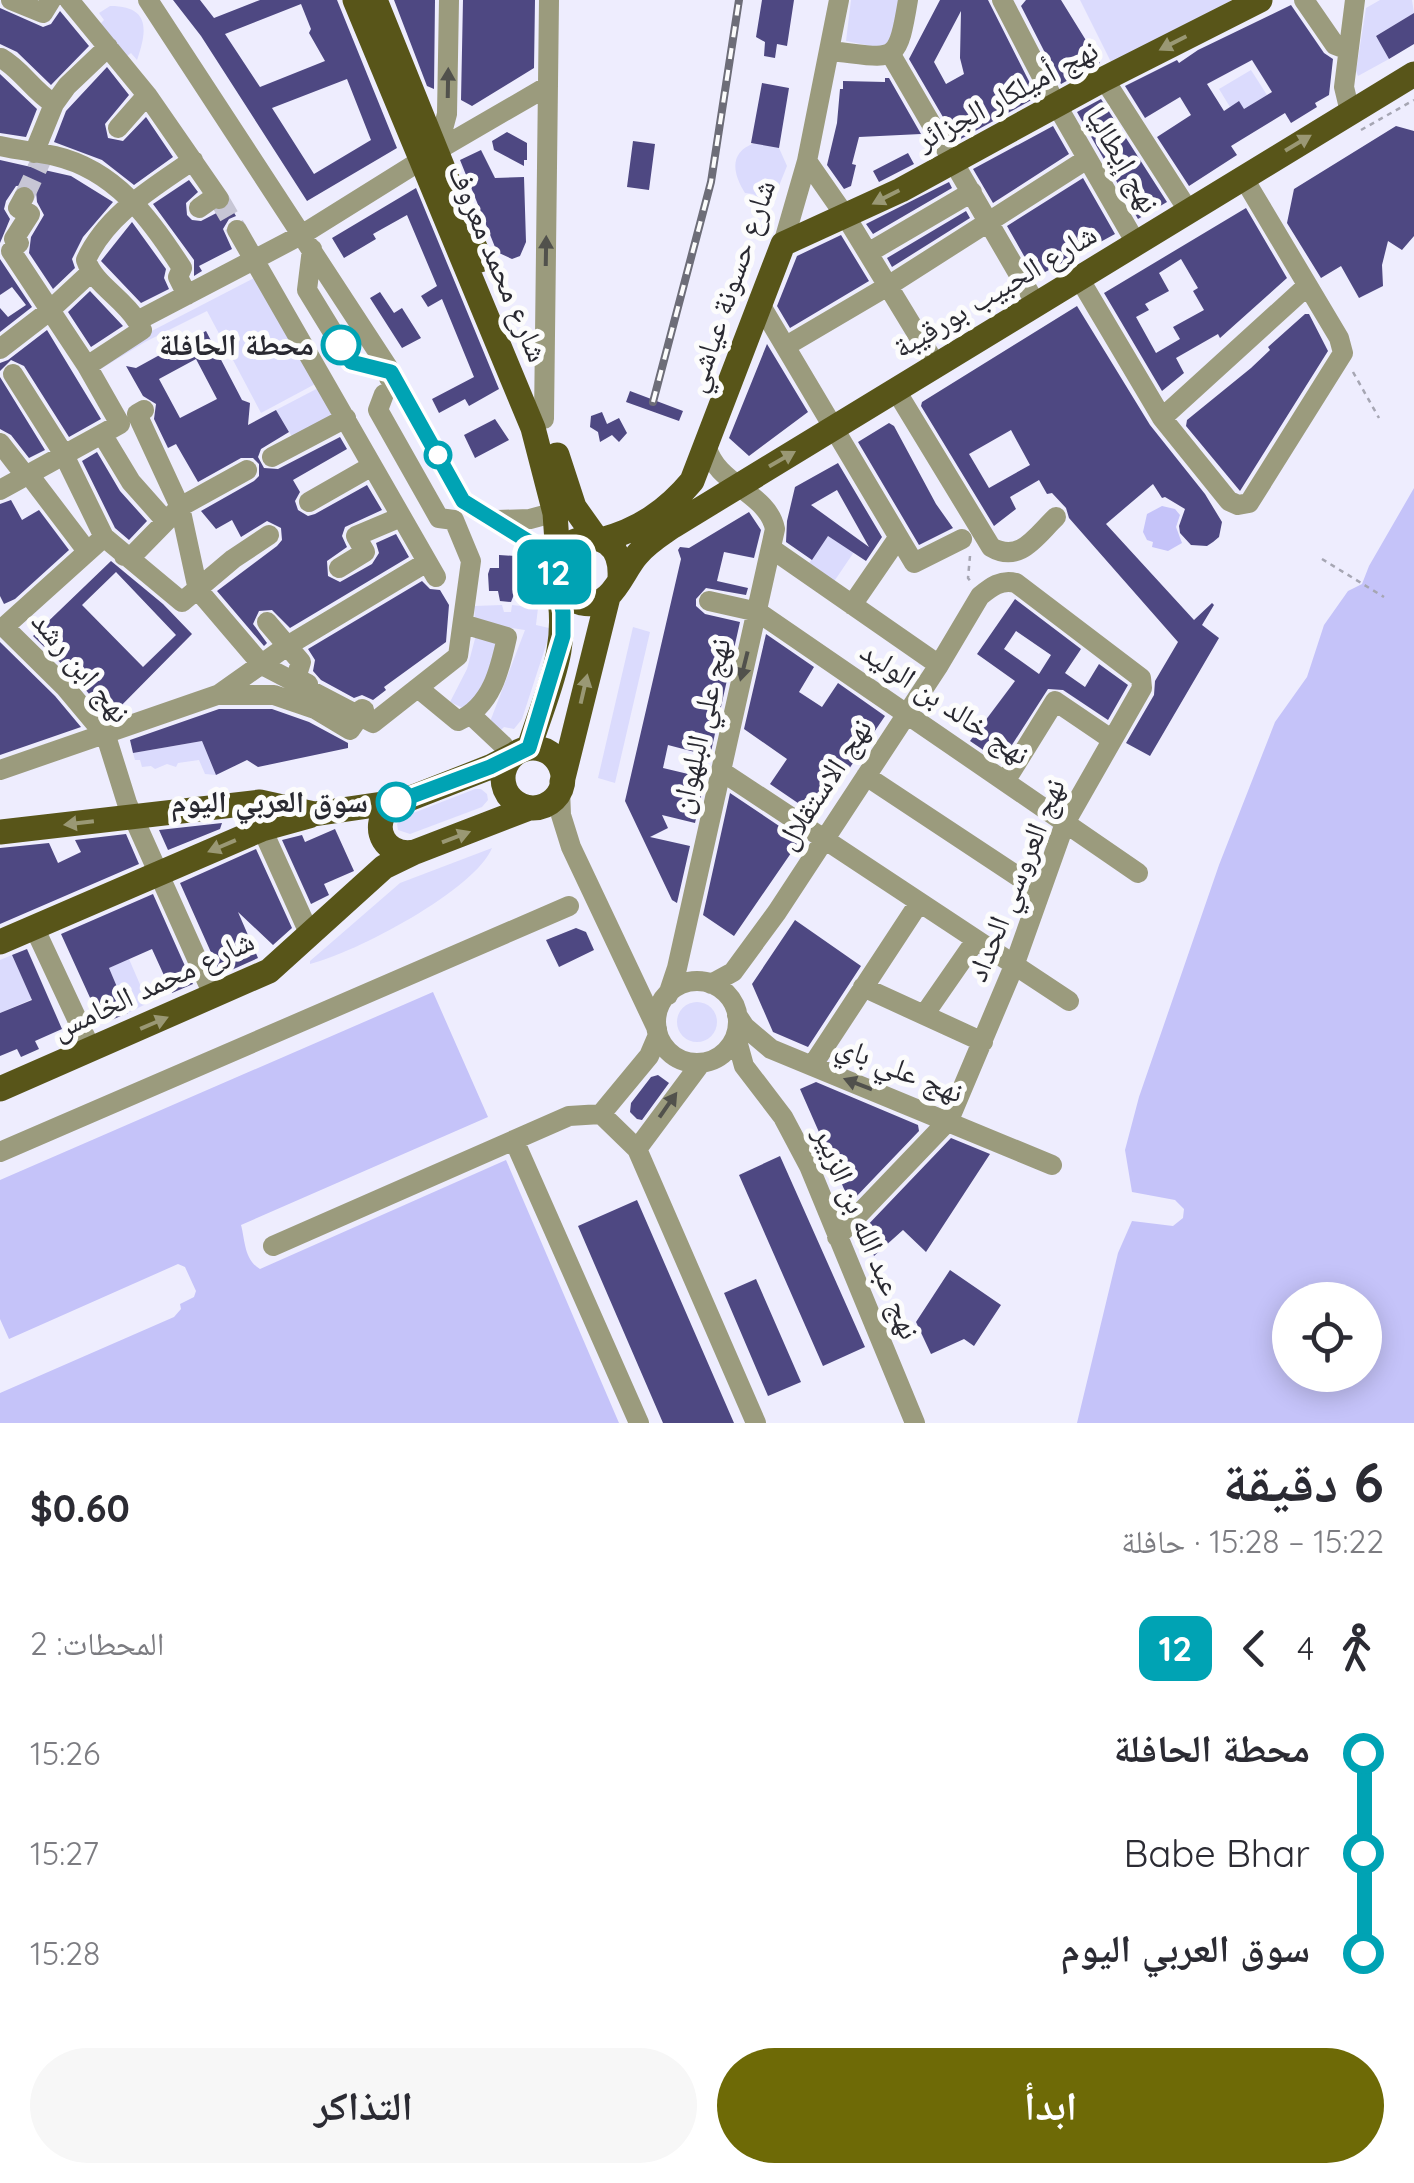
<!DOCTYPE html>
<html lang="ar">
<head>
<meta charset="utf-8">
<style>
	body { margin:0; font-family:Quicksand,"Noto Naskh Arabic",sans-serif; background:#f7f7f7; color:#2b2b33; direction:rtl; height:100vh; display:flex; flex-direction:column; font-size:38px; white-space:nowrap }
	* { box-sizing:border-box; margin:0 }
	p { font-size:32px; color:#7c7c81 }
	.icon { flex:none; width:55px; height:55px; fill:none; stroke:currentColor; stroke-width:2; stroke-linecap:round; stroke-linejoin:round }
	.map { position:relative; height:1423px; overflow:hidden; direction:ltr }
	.details { display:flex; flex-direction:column; background:#fff; flex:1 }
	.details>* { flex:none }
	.badge { padding:0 20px; border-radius:15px; font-size:35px; line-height:65px }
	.controls { position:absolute; left:1272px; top:1282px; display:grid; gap:20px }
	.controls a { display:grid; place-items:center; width:110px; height:110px; border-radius:50%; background:#fff; box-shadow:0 5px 25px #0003; font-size:50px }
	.map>.badge { position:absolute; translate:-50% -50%; box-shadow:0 0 0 5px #fff }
	.legs { display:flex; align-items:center; gap:15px; height:110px; padding:0 30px; font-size:32px }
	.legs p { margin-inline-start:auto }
	.head { display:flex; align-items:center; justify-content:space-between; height:170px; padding:0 30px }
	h1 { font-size:55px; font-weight:700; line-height:75px }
	.primary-button { display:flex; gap:20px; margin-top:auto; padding:20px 30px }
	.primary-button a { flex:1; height:115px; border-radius:60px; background:#6e6a06; color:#fff; font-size:40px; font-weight:700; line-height:115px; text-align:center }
	.primary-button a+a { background:#f7f7f7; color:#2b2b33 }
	ul { padding:0 30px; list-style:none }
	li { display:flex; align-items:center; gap:35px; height:100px; font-size:38px }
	li i { display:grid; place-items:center; width:15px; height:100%; margin:0 12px; background:currentColor }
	li i::after { content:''; width:25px; height:25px; margin:-12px; border:8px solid; border-radius:50%; background:#fff }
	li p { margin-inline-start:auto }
	li:first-child i { background:linear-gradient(#0000 50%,currentColor 0) }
	li:last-child i { background:linear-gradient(currentColor 50%,#0000 0) }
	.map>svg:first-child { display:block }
	.green { fill:#dbdbfd }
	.water { fill:#c5c3f9; fill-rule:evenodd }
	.building { fill:#4e4882; fill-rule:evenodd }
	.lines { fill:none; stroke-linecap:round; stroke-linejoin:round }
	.minor-tunnel { stroke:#c7c6d5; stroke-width:20; stroke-dasharray:20 10; stroke-linecap:butt }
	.path { stroke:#a6a6b3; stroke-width:2.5; stroke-dasharray:5 5; stroke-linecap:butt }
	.minor { stroke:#9b9b7d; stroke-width:20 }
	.major { stroke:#585519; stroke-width:25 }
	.rail-casing { stroke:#6d6d78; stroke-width:8 }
	.rail { stroke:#fcfcfc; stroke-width:4; stroke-dasharray:11; stroke-linecap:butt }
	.oneway { fill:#9a9874 }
	.oneway2 { fill:#51514c }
	.line-1-casing { stroke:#fff; stroke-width:22 }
	.line-1 { stroke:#00a3b4; stroke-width:15 }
	.stop-1-dot { fill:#fff; stroke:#00a3b4; stroke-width:5 }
	.labels { text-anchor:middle; stroke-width:10; stroke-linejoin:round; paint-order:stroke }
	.street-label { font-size:30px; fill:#292931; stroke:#fcfcfc }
	.stop-label { font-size:30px; font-weight:bold; fill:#292931; stroke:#fcfcfc; text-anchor:end }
</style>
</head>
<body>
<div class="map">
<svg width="1414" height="1423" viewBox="0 0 1414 1423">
	<rect width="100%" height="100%" fill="#eeedfe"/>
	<path class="green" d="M851 0H902L888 46 876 47 846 41Z
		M1080 0H1232L1112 64Z
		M1380 0H1412L1414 13 1376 36 1389 59 1358 76 1356 71 1366 8Z
		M110 6C151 6 147 31 137 60L131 53 127 56 100 24 104 20 99 13Z
		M1251 70 1267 95 1244 109 1230 107 1219 89Z
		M755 143 779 148 787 166 774 198 765 202 753 194 745 193C733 174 728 152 755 143Z
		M256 277 317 383 261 413 207 311 145 342 96 372 142 336Z
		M322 386 338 415 294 440 276 410Z
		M828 536 854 552 833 583 807 566Z
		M502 605 504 612H511L512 605 538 608 536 625 549 628V636L522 719 514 729 504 727 500 731 488 727 525 630 475 623 474 606Z
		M633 627 650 632 615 783 598 778Z
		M476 635 497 638 488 679 467 710 450 702 467 669Z
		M202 741 216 775 205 774 199 760 178 763 176 767 167 764 155 769 151 766 142 767 140 760H135L133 753Z
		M475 789H481L487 794 488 800 482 807 410 834 398 830 397 824 403 817Z
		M492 848C475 890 355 953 310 964V961L400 883Z
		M12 955 32 999 0 1013V960Z
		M129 959 148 1003 128 1013 109 968Z
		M677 1022a20 20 0 1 1 40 0a20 20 0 1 1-40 0Z"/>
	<path class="water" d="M1414 488V1423H1077L1118 1253 1132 1221 1173 1226 1183 1218 1184 1209 1175 1200 1132 1192 1125 1150 1139 1097 1219 865 1275 722 1307 677 1324 625 1348 591 1362 584 1369 566ZM1290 1300H1365V1375H1290Z
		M1162 506 1175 509 1180 515 1176 527 1182 543 1168 551 1152 547 1153 542 1147 540 1143 532 1147 514Z
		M433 992 488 1117 241 1225C245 1239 244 1260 260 1269L506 1160 619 1423H0V1393L174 1317 181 1309 180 1304 194 1297 196 1291 185 1267 178 1264 9 1339 0 1319V1180Z"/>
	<path class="building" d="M173 0H200L214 18 260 0H337L397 148 307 201 201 36ZM301 4 311 29 309 33 325 61 260 87 225 34ZM347 79 371 140 314 174 272 108Z
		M394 0H435L434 89 427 86Z
		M463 0H535L534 68 472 106 461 100Z
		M762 0H794L787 46 777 44 775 58 764 56 765 42 756 37Z
		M940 0H988L1037 97 957 141 909 59ZM961 11 960 58 964 74 946 84 934 62Z
		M1026 0H1061L1100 63 1061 84 1021 6Z
		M1291 5 1324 53 1333 59 1329 95 1315 103 1317 107 1291 123 1285 113 1231 146 1237 155 1189 186 1157 137 1191 115 1180 97 1145 118 1125 86 1177 60 1179 63 1198 50ZM1252 60 1272 92 1244 109 1239 101 1224 111 1207 84Z
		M0 8 43 27 51 24 60 11 89 46 51 85 17 52 0 44Z
		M1414 13V44L1389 59 1376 36Z
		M107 67 129 95 105 124 108 138 123 141 146 117 173 157 134 185 102 160 54 142 66 111Z
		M0 74 37 109 26 137 0 133Z
		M885 78H889L921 134 859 137 852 164 856 165 851 186 844 189 827 165 837 123 840 89H843V81L885 82Z
		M762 83 789 88 779 148 751 143Z
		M1101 99 1167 202 1138 219 1077 112Z
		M1053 126 1069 154 993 203 973 169Z
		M1396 126 1414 131V236L1402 250 1388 241 1382 265 1383 286 1359 298 1341 266 1321 278 1287 223 1294 189Z
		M507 132 527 143V160H524V166L494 150 492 141Z
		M633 141 655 144 649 190 627 187Z
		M481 150 495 178 524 177 526 242 520 256 512 259 497 252 460 160Z
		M908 153 914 164 879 182 873 171Z
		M0 160 71 176 113 202 83 237 72 259 75 268 53 289 29 253 31 237 44 215 37 202 36 191 30 185 16 186 6 201 4 209 10 219 0 243Z
		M1083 178 1115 234 1036 277 1007 226Z
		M189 180 198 192 186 203 187 215 192 220 201 221 230 206 236 216 229 219 223 229 232 249 199 266 202 271 194 276V260L153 204Z
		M949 182 952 188 873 234 866 224Z
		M416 188 499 389 469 406 465 399 439 413 432 399 474 377 442 299 428 307 421 296 437 286 407 215 373 234 376 239 344 258 332 238Z
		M1246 208 1287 278 1220 338 1218 334 1176 358 1184 373 1162 391 1104 293ZM1181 259 1198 288 1193 291 1204 310 1173 327 1180 339 1156 353 1136 317 1149 310 1145 304 1169 291 1159 273Z
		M966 211 970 218 892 267 887 258Z
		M132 222 166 269 164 278 169 289 141 303 101 261Z
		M841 235 869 281 790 328 777 306 797 256Z
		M0 259 32 307 0 332V308L8 317 26 305 12 287 0 295Z
		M90 291 123 326 91 347 68 312Z
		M380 292 394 313 402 308 421 338 402 348 370 298Z
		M1077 306 1150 425 1205 494 1222 522 1219 537 1213 542 1207 546 1191 545 1180 533 1179 526 1185 509 1165 497 1162 498 1153 484 1106 524 1194 620 1212 603 1214 605 1202 625 1219 638 1150 756 1126 743 1154 695 1155 681 1178 642 1069 518 1066 508 1052 493 1047 494 1039 480 1010 497 1016 509 994 526 921 406 922 402ZM1011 430 1030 465 989 488 969 454Z
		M1305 314H1309L1328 351 1240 491 1186 426 1187 420 1251 368 1270 350 1268 347Z
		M47 330 101 419 69 437 24 366 11 360 0 371V363L8 360Z
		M206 331 242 400 250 403 248 425 276 410 289 432 261 449 258 457 264 468 278 469 340 437 347 449 293 480 300 492 295 501 298 510 308 516 315 514 367 485 382 510 345 527 342 536 347 547 327 561 328 576 340 582 372 564 379 553 376 543 396 534 409 557 290 628 272 610 259 611 253 624 267 643 264 646 217 591 277 546 282 540 281 528 267 521 241 537 232 520 216 529 201 511 254 481 259 476V464L253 458H241L198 482 176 444 168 448 154 419 156 404 143 396 126 366 136 368 165 352 167 346 173 348ZM196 359 217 399 180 418 159 379Z
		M767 344 808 412 749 456 729 438Z
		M0 377 45 450 29 458 11 435 0 429Z
		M630 391 683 411 679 421 626 402Z
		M602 412 607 424 619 418 627 433 619 442 612 435 600 442 598 432 590 427 591 416Z
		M495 419 509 440 475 458 464 435Z
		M889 423 894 426 936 504 953 528 919 545 858 442Z
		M97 452 120 491 147 521 129 540 115 528 82 461Z
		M838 463 882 537 866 561 828 536 812 560 786 542 787 521 795 487ZM837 490 869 547 811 505Z
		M11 500 22 520 39 510 69 550 15 599 4 604 0 596V504Z
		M749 512 761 530 754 558 724 552 717 581 748 588 746 595 706 588 696 599V606L705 614 740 622 710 756 668 745 663 768 705 778 695 823 662 815 668 828 650 837 690 846 677 903 672 900 625 801 681 559 678 550 680 547 689 548Z
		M499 555 516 556V569H523L522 592H515L511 602 500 601 498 591H489L488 574 490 568H499Z
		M111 561 163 604 192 634 109 718 75 677 33 636ZM116 572 176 635 143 667 82 605Z
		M422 581 430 589 440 590 449 605 446 642 384 687 386 690 373 700 362 695 354 698 321 680 313 671 315 660 308 649Z
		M1015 599 1081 649 1065 673 1085 687 1099 664 1128 685 1108 720 1063 690 1048 689 1001 762 970 741 1015 681 977 654ZM1016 631 1051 655 1039 674 1004 649Z
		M766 634 814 667 799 692 822 707 838 683 885 716 817 816 770 784 787 759 744 729Z
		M0 642 55 696 81 727 0 755Z
		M219 709H272L309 722 348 743V748L258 767 247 760 216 775 202 741 133 753 130 740Z
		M730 793 800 840 734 936 703 915Z
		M222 823 220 829 168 850 159 830Z
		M335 829 354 871 324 884 329 895 311 904 282 840 302 835 305 842Z
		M126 834 139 864 0 924V848L49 843 58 863 81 852 75 840Z
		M256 849 292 928 273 945 238 912 258 958 227 972 218 968 180 883Z
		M153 894 193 984 172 993 152 949 109 968 128 1013 102 1024 61 934Z
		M795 920 861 966 808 1047 773 1032 752 984Z
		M576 928 586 932 594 950 559 967 546 940Z
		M27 949 62 1029 35 1041 39 1049 21 1057 17 1049 0 1056V1013L32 1000 12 955Z
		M658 1075 669 1083 642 1120 637 1119 630 1112 631 1103 651 1077Z
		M816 1082 918 1125 919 1131 853 1200 848 1198 800 1089Z
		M951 1138 990 1154 926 1252 903 1230 874 1256 863 1230Z
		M780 1156 865 1347 823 1366 739 1175Z
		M637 1200 734 1423H663L578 1226Z
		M950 1270 1001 1305 974 1346 964 1339 931 1354 916 1322Z
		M756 1279 801 1382 768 1396 724 1293Z"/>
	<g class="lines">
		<path class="minor-tunnel" d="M24 197 44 154
			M219 199 237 230"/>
		<path class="path" d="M1361 130 1414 100
			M1353 372 1379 418
			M970 556 968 578 971 582
			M1322 559 1384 597"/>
		<path class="minor" d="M11 0 43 13 51 0
			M69 0 147 95 219 199
			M148 0 391 372 463 501 539 548 555 573
			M1002 0 1056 104 1136 243
			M1304 0 1335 45 1348 50
			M831 51C895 58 897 67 908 0
			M890 53 1036 304
			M1 58C22 70 32 90 54 104
			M1104 79 1188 210
			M1350 112 1344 87 1355 0
			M118 128 147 95
			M0 146C18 150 37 152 55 156 115 170 150 218 182 268L178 277 187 295
			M423 149 443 129 447 114 449 0
			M34 153 54 104 67 86 108 47
			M193 160C153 188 107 214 86 260 94 284 123 298 137 321L303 234 436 151 548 86
			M807 161 846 217 936 365
			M24 197 18 208 30 214 14 239 19 243 11 251 87 366
			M199 208 216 196
			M237 230 436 577
			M783 244 807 161 839 0
			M312 249 307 290 351 362 391 372 389 378
			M868 253 972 192
			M1079 278 1162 418 1229 501 1238 505 1249 503 1343 353 1339 338 1243 177
			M760 304 914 563 962 539
			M137 321 142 330 87 366 120 424 102 434 131 482 163 518
			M786 346 888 286 1087 159
			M0 349 48 312 90 273
			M13 374 63 453 104 537 182 602 233 559 269 535
			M895 389 991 547C1020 564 1036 536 1056 517
			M144 410 137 414 180 507 198 590 262 665 373 723 458 656 471 561 454 520 439 518 378 410 384 394
			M1162 418 1307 286
			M544 419 549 0
			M0 443 21 470 30 476 87 551
			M272 457 346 418
			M0 490 102 434
			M309 502 372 466
			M497 520 530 519 567 509
			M104 537 4 627 65 687 106 736 127 803 214 997
			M772 549 939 665
			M124 556 134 554 180 507 247 470
			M339 568 365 552 356 536 401 517
			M709 601 758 612 1138 873
			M852 605 898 538
			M267 622 301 662 296 678 308 684
			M418 688 458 721C492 706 500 669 507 637L463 624
			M218 695 287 646 427 562
			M471 715 504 746
			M0 770 217 695H274L315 709 350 730 364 710 362 709
			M721 771 1069 1001
			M866 776 1040 891
			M1006 780 1055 701 1111 739
			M560 790 561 815 571 847 657 1029
			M262 829 310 935
			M34 927 91 1049
			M656 1022a41 41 0 1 1 82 0a41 41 0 1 1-82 0Z
			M711 984 733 972 777 912 939 665 980 596C991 587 1001 579 1016 583L1141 678 1142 688 1065 823 1014 966 949 1120 837 1237
			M863 987 983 1042
			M668 995 677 968 775 529C768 493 716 484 707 447
			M737 1015 745 1027 771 1049 1052 1165
			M924 1015 976 940
			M736 1037 744 1066 783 1117 809 1166 915 1423
			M812 1066 919 903
			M601 1114 649 1056 658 1035
			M514 1140 639 1423
			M637 1149 701 1063
			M0 1152 569 906
			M273 1246 569 1116 601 1114 637 1149 756 1423"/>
		<path class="major" d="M355 0 533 428 555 513 558 557
			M375 0 480 260
			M557 455 574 507 596 538
			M601 540C639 530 667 511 692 481L783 244 901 190 1104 79 1260 0
			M620 578C624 506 525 544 562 591 567 597 574 601 582 603 613 609 621 573 637 555 647 543 660 535 673 526L1414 74
			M529 748C547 690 572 646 557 583
			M503 778a30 30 0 1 1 60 0a30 30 0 1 1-60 0Z
			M562 782 608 597
			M0 832 260 802 314 814 396 802
			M415 852C386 857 370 830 388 807L490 767 513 755
			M0 942 262 829 309 816
			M0 1089 269 971 384 867 415 852 529 808"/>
		<g class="rail-casing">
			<path id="rail" d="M653 402 711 182 739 0"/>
		</g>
		<use href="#rail" class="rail"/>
	</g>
	<defs><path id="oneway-solid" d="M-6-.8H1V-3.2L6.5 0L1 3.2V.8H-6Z" transform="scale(2.5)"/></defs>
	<g class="oneway">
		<use href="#oneway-solid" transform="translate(1173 43) rotate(153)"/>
		<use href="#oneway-solid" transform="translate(1298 143) rotate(-31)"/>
		<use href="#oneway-solid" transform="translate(886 197) rotate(153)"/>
		<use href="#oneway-solid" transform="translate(782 459) rotate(-30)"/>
		<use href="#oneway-solid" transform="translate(584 689) rotate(-77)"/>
		<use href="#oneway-solid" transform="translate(79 823) rotate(173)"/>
		<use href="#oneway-solid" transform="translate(456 837) rotate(-21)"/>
		<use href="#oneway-solid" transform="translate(222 846) rotate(157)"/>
		<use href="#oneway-solid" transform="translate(154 1023) rotate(-23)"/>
	</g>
	<g class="oneway2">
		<use href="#oneway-solid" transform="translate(448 83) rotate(-89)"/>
		<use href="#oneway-solid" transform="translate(546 251) rotate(-89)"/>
		<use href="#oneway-solid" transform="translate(744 666) rotate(104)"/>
		<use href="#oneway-solid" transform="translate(858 1084) rotate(-159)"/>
		<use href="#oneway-solid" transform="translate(668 1105) rotate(-55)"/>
	</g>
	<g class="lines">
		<g class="line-1-casing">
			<path id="line-1" d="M341 345 351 362 391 372 463 501 539 548 555 573 563 612V636L529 748 490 767 396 802"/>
		</g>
		<use href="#line-1" class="line-1"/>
	</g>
	<g class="stop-1-dot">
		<circle cx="341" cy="345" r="18"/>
		<circle cx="438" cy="455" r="12"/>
		<circle cx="396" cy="802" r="18"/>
	</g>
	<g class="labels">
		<g class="street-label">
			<text transform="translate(1007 95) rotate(-28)" y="10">نهج أميلكار الجزائر</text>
			<text transform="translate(1123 160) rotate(60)" y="10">نهج إيطاليا</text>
			<text transform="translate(498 263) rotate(67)" y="10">شارع محمد معروف</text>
			<text transform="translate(730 286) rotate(-71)" y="10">شارع حسونة عياشي</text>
			<text transform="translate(995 291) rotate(-31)" y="10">شارع الحبيب بورقيبة</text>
			<text transform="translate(81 667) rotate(50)" y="10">نهج ابن رشد</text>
			<text transform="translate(945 703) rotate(34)" y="10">نهج خالد بن الوليد</text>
			<text transform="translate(701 726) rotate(-77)" y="10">نهج علي البلهوان</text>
			<text transform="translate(824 784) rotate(-57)" y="10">نهج الاستقلال</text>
			<text transform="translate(1016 880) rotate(-68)" y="10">نهج العروسي الحداد</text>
			<text transform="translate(153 985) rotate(-25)" y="10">شارع محمد الخامس</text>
			<text transform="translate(900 1069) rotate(22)" y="10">نهج علي باي</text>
			<text transform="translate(867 1233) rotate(67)" y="10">نهج عبد الله بن الزبير</text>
		</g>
		<g class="stop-label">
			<text x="314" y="355">محطة الحافلة</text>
			<text x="368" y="812">سوق العربي اليوم</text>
		</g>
	</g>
</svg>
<div class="controls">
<a><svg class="icon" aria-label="locate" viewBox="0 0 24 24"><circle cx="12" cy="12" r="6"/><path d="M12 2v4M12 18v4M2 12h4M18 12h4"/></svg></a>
</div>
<b class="badge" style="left:554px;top:572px;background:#00a3b4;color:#fff">12</b>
</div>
<section class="details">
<div class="head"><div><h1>6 دقيقة</h1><p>15:22 – 15:28 · حافلة</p></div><b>$0.60</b></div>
<div class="legs"><svg class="icon" aria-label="walk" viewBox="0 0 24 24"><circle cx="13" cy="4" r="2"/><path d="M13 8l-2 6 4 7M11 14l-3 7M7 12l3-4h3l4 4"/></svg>4<svg class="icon" aria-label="back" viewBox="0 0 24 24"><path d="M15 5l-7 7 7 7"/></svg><b class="badge" style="background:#00a3b4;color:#fff">12</b><p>المحطات: 2</p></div>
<ul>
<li><i style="color:#00a3b4"></i><b>محطة الحافلة</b><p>15:26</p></li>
<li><i style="color:#00a3b4"></i><span>Babe Bhar</span><p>15:27</p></li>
<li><i style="color:#00a3b4"></i><b>سوق العربي اليوم</b><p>15:28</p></li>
</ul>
<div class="primary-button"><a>ابدأ</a><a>التذاكر</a></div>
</section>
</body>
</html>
